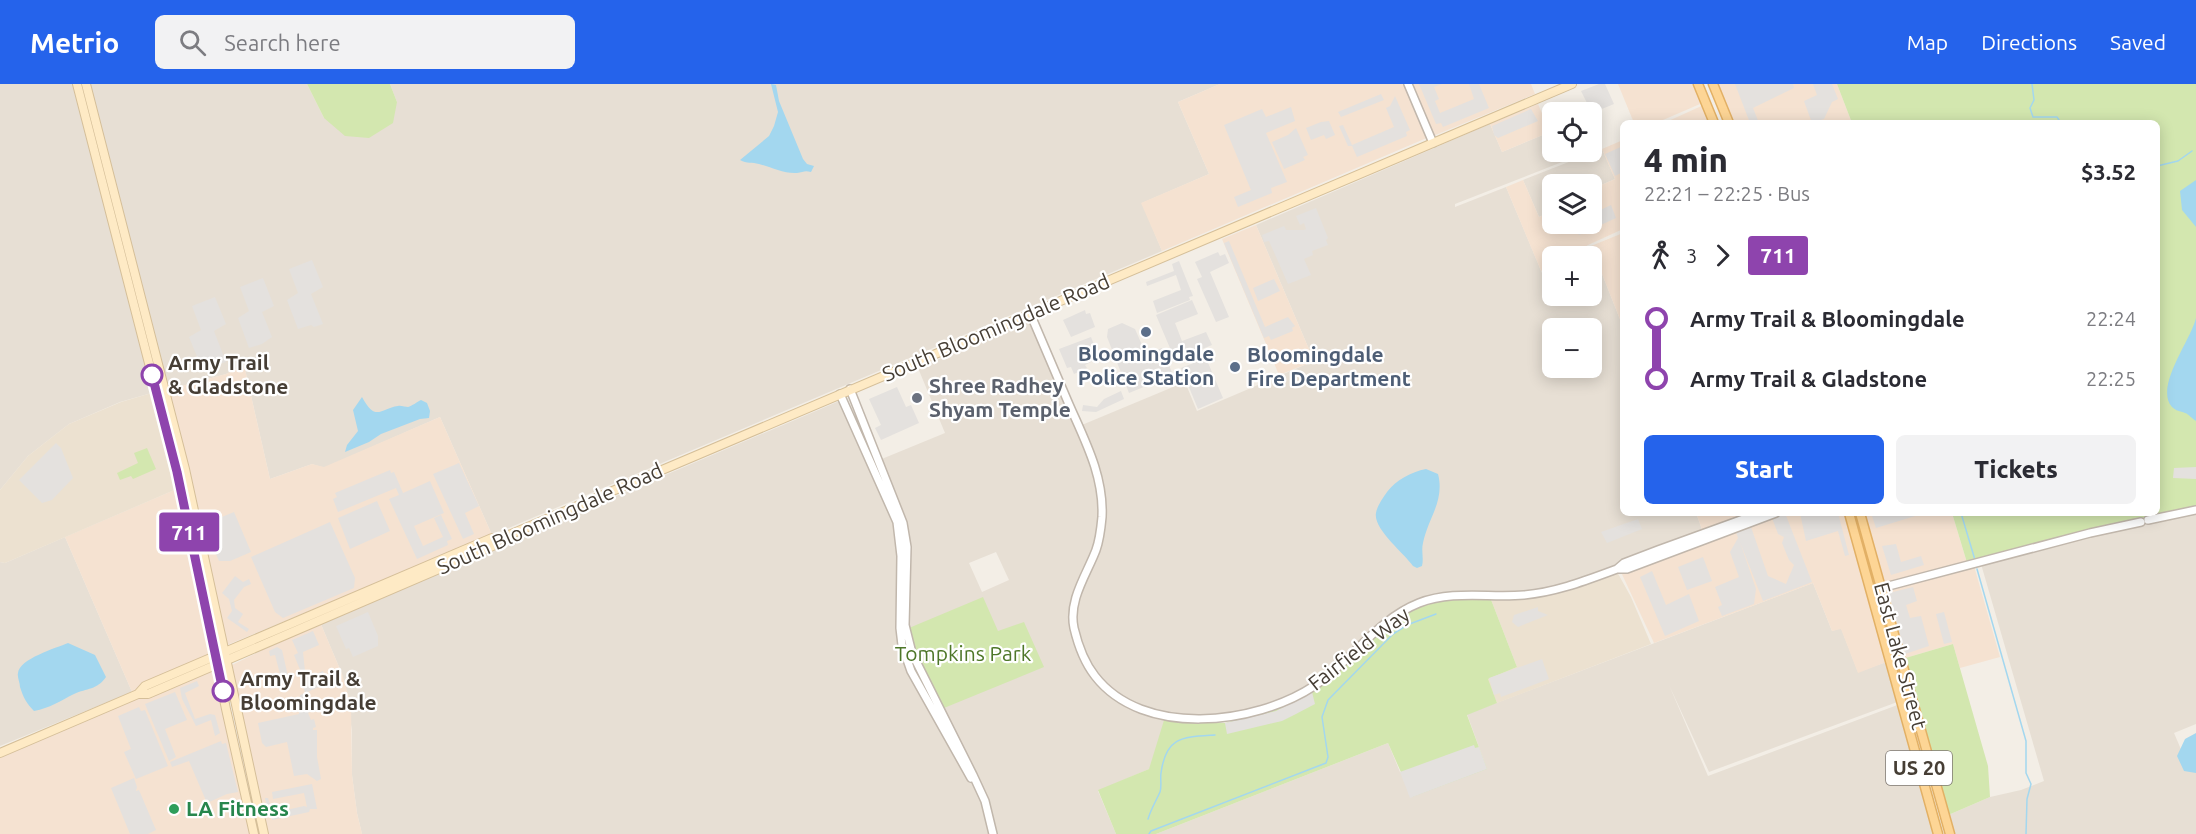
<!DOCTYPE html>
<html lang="en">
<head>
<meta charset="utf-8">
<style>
	body { margin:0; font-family:Ubuntu,sans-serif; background:#f2f2f3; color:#2b2b33; height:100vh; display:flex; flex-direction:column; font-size:22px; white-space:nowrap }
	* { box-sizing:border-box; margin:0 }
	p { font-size:20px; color:#7c7c81 }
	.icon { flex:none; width:33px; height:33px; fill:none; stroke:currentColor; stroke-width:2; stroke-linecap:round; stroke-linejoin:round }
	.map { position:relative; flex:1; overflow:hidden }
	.sheet { position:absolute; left:1620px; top:36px; width:540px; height:396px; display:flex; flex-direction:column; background:#fff; border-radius:9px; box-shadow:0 3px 15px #0003 }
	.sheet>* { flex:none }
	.badge { padding:0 12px; border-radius:4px; font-size:21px; line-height:39px }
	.fabs { position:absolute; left:1542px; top:18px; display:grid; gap:12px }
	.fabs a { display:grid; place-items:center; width:60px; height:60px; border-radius:9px; background:#fff; box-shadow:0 3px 15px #0003; font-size:30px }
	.map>.badge { position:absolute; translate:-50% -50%; box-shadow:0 0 0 3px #fff }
	.legs { display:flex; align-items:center; gap:9px; height:66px; padding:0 24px; font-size:20px }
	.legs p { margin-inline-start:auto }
	.headline { display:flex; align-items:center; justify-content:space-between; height:102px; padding:0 24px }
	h1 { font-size:33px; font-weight:800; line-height:45px }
	.button { display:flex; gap:12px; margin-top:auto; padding:12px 24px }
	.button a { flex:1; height:69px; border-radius:9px; background:#2563eb; color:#fff; font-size:24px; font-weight:800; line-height:69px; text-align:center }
	.button a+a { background:#f2f2f3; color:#2b2b33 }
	ul { padding:0 24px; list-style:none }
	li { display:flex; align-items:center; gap:21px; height:60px; font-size:22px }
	li i { display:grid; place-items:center; width:9px; height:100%; margin:0 8px; background:currentColor }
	li i::after { content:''; width:15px; height:15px; margin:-8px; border:4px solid; border-radius:50%; background:#fff }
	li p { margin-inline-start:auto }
	li:first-child i { background:linear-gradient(#0000 50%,currentColor 0) }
	li:last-child i { background:linear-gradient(currentColor 50%,#0000 0) }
	header { display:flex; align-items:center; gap:36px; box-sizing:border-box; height:84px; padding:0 30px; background:#2563eb; color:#fff }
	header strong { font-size:28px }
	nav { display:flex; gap:33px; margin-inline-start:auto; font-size:21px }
	.search { width:420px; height:54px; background:#f2f2f3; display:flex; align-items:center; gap:15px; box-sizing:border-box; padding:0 21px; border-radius:9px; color:#7c7c81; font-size:22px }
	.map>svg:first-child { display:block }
	.residential { fill:#e7dfd4; fill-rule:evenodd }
	.commercial { fill:#f5e2d1 }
	.education { fill:#ece1d0 }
	.green { fill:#d3e7af }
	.parking { fill:#e4e1de }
	.water { fill:#a3d7ef }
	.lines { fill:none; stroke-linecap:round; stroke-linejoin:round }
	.stream { stroke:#a3d7ef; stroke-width:1.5 }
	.tertiary-casing { stroke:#c1b7ac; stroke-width:10 }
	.secondary-casing { stroke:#d5bf99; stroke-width:10 }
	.primary-casing { stroke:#e2b065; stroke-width:11 }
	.tertiary { stroke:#fff; stroke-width:7 }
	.secondary { stroke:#feeac5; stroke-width:8 }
	.primary { stroke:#fdd595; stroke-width:8 }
	.line-1-casing { stroke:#fff; stroke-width:14 }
	.line-1 { stroke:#8e44ad; stroke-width:9 }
	.service-dot { fill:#5c6f8a; stroke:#fff; stroke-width:2 }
	.stop-1-dot { fill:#fff; stroke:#8e44ad; stroke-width:3 }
	.worship-dot { fill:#6b7280; stroke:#fff; stroke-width:2 }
	.leisure-dot { fill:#2e9e5b; stroke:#fff; stroke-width:2 }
	.labels { text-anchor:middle; stroke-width:4.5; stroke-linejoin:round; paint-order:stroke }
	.shield { fill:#fff; stroke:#7e7872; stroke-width:1.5 }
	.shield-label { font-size:20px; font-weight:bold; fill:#463e35 }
	.street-label { font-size:21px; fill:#463e35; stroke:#fff }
	.service-label { font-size:21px; font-weight:bold; fill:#4e5e75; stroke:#fff }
	.stop-label { font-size:21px; font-weight:bold; fill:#463e35; stroke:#fff; text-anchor:start }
	.worship-label { font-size:21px; font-weight:bold; fill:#5b616d; stroke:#fff; text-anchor:start }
	.park-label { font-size:21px; fill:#4e7729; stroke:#fff }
	.leisure-label { font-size:21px; font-weight:bold; fill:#27864d; stroke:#fff; text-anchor:start }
</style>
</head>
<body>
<header>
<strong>Metrio</strong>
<div class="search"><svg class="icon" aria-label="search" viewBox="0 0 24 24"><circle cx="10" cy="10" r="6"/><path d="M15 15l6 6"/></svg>Search here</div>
<nav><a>Map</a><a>Directions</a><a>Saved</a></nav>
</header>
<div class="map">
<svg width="2196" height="750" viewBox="0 0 2196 750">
	<rect width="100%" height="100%" fill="#f3eee6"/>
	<path class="residential" d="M0 0H75L155 308 120 318 69 340 28 372 0 406Z
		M87 0H307L324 34 397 18 390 0H1220L1178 18 1209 90 1142 119 1162 167 492 451 440 333 324 384 312 380 270 395 244 281 226 290 167 306Z
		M1490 40 1502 68 1550 48 1552 54V68H1558L1562 78 1455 120V123L1506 103 1542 189 1552 185V212H1592V172H1579L1591 162 1623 243V429H1696L1703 448 1572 499 1518 509H1464L1304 606 1257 626 1225 631 1195 632 1149 685 1098 707 1116 750H362L357 729 352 691V646L342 590 320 538 844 315 872 379 945 349 918 284 1029 237 1077 343 1185 298 1197 327 1314 277 1256 141ZM1552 244H1592V284H1552ZM996 468 1009 496 982 508 969 479Z
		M1602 65 1615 95 1592 105V100H1552V127L1539 133 1523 96Z
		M2196 428V640L2174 649 2186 677 2196 682V750H1952L1946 732 1990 713 2021 706 2044 697 1981 480 2091 450Z
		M65 453 132 608 0 662V478L5 479Z
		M1813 499 1832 547 1841 544 1858 588 1889 577 1900 617 1709 688 1669 601 1708 692 1900 620 1938 750H1156L1388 659 1400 688 1487 685 1467 630Z"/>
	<path class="commercial" d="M1220 0H1405L1429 53 1162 167 1141 119 1209 90 1178 18Z
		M1410 0H1531L1535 10 1433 52Z
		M1618 0H1700L1707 17 1656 39H1634Z
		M1715 0H1837L1852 39H1730Z
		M1708 19 1715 39H1664Z
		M1538 20 1550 48 1502 68 1490 40Z
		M1623 56V145L1588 161 1571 172H1552V181L1541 187 1506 103 1523 96 1539 133 1552 127V140H1592V105L1615 95 1602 65Z
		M1256 141 1314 277 1279 291 1222 155Z
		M1623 149V243L1591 162Z
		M244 281 270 395 312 380 324 383 440 333 492 451 227 561 167 306 226 290Z
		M179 404 214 573 132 608 65 453Z
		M1696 429H1755L1703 448Z
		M1781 429H1848L1889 577 1858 589 1841 545 1832 547 1813 499 1654 559 1620 486Z
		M1863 429H1952L1967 479 1883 500Z
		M1974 482 2000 573 1960 584 1953 560 1902 575 1883 505Z
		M320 538 342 590 351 620 352 691 357 729 362 750H267L232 581Z
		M216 583 251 750H0V670Z"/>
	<path class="education" d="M155 308 179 404 5 479 0 478V406L28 372 69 340 121 318Z
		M1616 486 1631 513 1651 560 1497 619 1487 595 1517 583 1490 513H1520Z"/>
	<path class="green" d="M307 0H390L397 18 393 39 369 54 345 52 324 34Z
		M1837 0H2196V426L2090 449 1968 482 1952 429H2157V39H1852Z
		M147 364 156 385 133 395 131 392 120 396 117 389 138 379 134 369Z
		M983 513 998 547 1024 538 1044 583 944 624 921 584 909 544Z
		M1490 513 1517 583 1488 595 1497 619 1467 631 1487 685 1412 713 1388 659 1156 750H1116L1098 706 1149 685 1165 633 1225 639 1274 625 1311 606 1398 531 1428 517 1444 514Z
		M1953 560 1988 682 1990 713 1946 732 1902 575Z"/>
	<path class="parking" d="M1419 0H1442L1434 3 1439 15 1435 17 1440 29 1474 15 1469 0H1479L1489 24 1443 43 1441 39 1436 40Z
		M1599 0H1605L1614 20 1592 29 1581 7Z
		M1735 0H1793L1794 4 1753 24 1759 39H1750Z
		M1813 0H1832L1838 15 1832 18 1824 35 1812 39 1804 17 1817 11Z
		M1381 10 1384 16 1341 33 1338 28Z
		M1395 12 1410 46 1406 48 1407 52 1357 73 1352 62H1348L1339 42 1343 41 1352 61 1394 43 1386 24 1390 22Z
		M1291 23 1295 37 1266 49 1287 98 1271 104 1272 109 1238 123 1234 113 1251 106 1224 41 1262 25 1266 33Z
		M1531 25 1538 37 1498 54 1494 51 1492 42Z
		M1329 37 1335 51 1326 55 1324 51 1311 56 1306 44 1321 38Z
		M1296 44 1308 71 1303 73 1305 76 1284 85 1272 58 1288 51Z
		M1623 62V88L1615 92 1605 70Z
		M1611 121 1616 134 1579 151 1574 140H1592V130Z
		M1316 124 1328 154 1326 156 1328 161 1312 167 1313 171 1304 175 1311 191 1288 200 1269 157 1264 158 1262 151 1284 142 1286 146H1304L1306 145 1304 139 1300 141 1296 132Z
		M1229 157 1265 243 1288 233 1295 242 1292 244 1293 247 1271 256 1269 252 1264 254 1224 159Z
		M1218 168 1220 172 1225 170 1229 179 1210 188 1229 233 1216 238 1197 195 1202 193 1195 178Z
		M312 176 323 203 311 210 323 240 314 243 311 241 298 245 287 216 298 209 289 185Z
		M1179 177 1193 212 1189 213 1190 216 1157 229 1153 217 1181 206 1176 191 1147 202 1146 198 1174 187 1172 180Z
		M263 194 274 222 262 228 272 253 262 260 249 264 238 234 249 227 240 203Z
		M1274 195 1280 207 1258 217 1253 204Z
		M215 213 226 240 214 247 226 278 202 285 189 253 201 246 192 222Z
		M1192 216 1198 230 1175 239 1182 257 1206 248 1212 261 1175 276 1156 231Z
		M1085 226 1086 230 1090 229 1095 243 1071 253 1063 236Z
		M1122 239 1135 245 1146 270 1162 264 1173 291 1129 309 1107 253 1108 245Z
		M1091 253 1095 263 1091 278 1085 281 1087 284 1074 290 1071 283 1067 284 1059 265Z
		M1206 274 1223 314 1198 325 1181 284Z
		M897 303 906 323 911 321 919 339 881 356 875 344 881 341 869 315Z
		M1121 307 1124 315 1096 328 1082 327 1083 321 1097 323 1104 315Z
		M56 359 61 364 73 394 52 416 42 419 19 396Z
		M459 379 479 422 465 429 474 450 463 455 433 390Z
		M2196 383V395L2173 394 2174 384Z
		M390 386 391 389 394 388 403 409 430 397 444 429 414 442 423 462 443 453 434 434 441 431 452 455 447 457 448 461 417 475 389 415 399 411 396 404 338 428 333 415 337 413 335 409Z
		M377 417 390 447 350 465 338 434Z
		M234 428 251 468 230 477H219L210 456 218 452 212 437Z
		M1785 429 1812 498 1763 517 1740 458 1756 505 1754 520 1722 532 1718 523 1722 521 1715 503 1739 493 1730 468 1738 454 1736 448 1751 443 1768 492 1786 500 1794 481 1789 476 1782 459 1784 453 1778 450 1772 434Z
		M1800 429H1838L1849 471 1845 472 1838 447 1806 457Z
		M1871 429H1925L1876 444Z
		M1638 435 1642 445 1607 459 1601 448Z
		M330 438 355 494 354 504 283 534 275 528 251 473Z
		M1896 460 1901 478 1921 472 1924 481 1891 491 1882 462Z
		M1703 473 1712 497 1687 506 1678 483Z
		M1652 487 1666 521 1689 510 1699 537 1665 552 1640 493Z
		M235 492 243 498 249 495 251 500 244 503 234 516 235 524 243 530 238 538 249 545 247 548 227 534 232 527 229 515 222 509Z
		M1913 503 1917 517 1906 521 1910 534 1921 532 1929 562 1905 570 1889 509Z
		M1538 523V527L1548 531 1518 543 1512 538 1514 531Z
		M368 528 378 552V562L353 573 349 564 346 565 336 542Z
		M1944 528 1952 558 1944 560 1936 530Z
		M313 547 319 561 303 568 305 587 301 588 294 571 298 569 292 556Z
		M277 563 282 566 288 592 274 598 273 592 280 590 275 571 270 572 269 567Z
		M1542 575 1549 595 1501 613 1500 609 1494 611 1489 594Z
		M323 587 328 599 305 609 302 596Z
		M197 597 199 602 185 609 195 635 210 630 215 631 220 649 215 652 211 636 196 642 182 615 180 604Z
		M175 608 187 636 165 645 176 673 169 677 145 620Z
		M1312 608 1315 620 1294 631 1282 637 1227 650 1225 639 1276 627Z
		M305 609 312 627 308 629 311 636 314 635 316 643 313 644V646H317V673L321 695 317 697 307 690 294 692 287 658 266 663 262 659 258 639 299 630 300 611Z
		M139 623 141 627 145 626 168 682 136 695 124 668 131 665 118 632Z
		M221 657 222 660 226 659 238 708 227 710 207 719 189 677 172 683 170 678Z
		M1474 661 1475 664 1479 663 1487 685 1410 714 1400 688Z
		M134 694 137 703 136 707 139 706 156 746 148 750H130L111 704Z
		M312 700 317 725H310L309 728 272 736V733H269L265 714H268L273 729 304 722 307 723 304 709 273 715 272 708Z"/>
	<path class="water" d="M771 0 776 1 779 17 803 75 807 80 814 82 811 88C805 86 803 88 797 89 784 90 771 83 759 80 752 78 747 80 740 76L769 52 774 42 778 28Z
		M2196 96V143L2182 126 2180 107Z
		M2196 234V337C2192 335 2189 330 2185 329 2180 327 2176 327 2172 323 2154 303 2191 256 2196 234Z
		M362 313C376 339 381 324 398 322 400 321 406 323 408 323 412 322 417 318 421 316L427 319 430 327 429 334 420 335 381 350 369 358 345 368 347 361 358 347 353 326Z
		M1426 385 1438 390C1445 417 1428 434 1423 459 1421 467 1424 474 1422 482L1417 484 1413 482C1404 469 1373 445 1376 429 1377 422 1383 414 1387 408 1396 396 1411 388 1426 385Z
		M68 559 95 571 106 593C97 606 87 604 74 610 60 617 50 624 34 627 27 620 23 613 20 603 20 599 17 593 18 589 19 575 56 564 68 559Z
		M2196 649V689L2184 687 2177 672 2185 655Z"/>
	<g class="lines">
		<path class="stream" d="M2032 0 2034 16 2030 24 2033 33H2057L2061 39
			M2157 82 2178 77 2192 67
			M1961 429 1975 476
			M1977 485 2026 657V689L2031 700 2027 715 2026 750
			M1148 735C1151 725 1156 717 1160 708 1162 702 1160 695 1161 689 1166 652 1183 653 1215 651
			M1149 750 1151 747 1326 679 1328 673 1322 633 1328 616 1393 550 1407 541 1436 530"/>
		<g class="tertiary-casing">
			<path id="tertiary" d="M1408 0 1433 59
				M1030 229C1043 259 1055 288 1068 318 1084 355 1104 391 1102 433 1101 444 1100 455 1096 466 1087 490 1068 516 1074 544 1078 561 1084 578 1095 592 1143 654 1255 641 1314 602 1351 578 1376 536 1419 519 1453 506 1489 514 1524 511 1557 508 1587 496 1617 485L1624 479 1658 466 1760 429
				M850 305 903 439 907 463 905 541 912 569 973 691 985 717 993 750
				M840 310 897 438 901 472 900 544 902 561 911 587 971 694
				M2148 436 2196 426
				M1617 485H1627L1776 429
				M1881 504 2090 449 2141 438"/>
		</g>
		<g class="secondary-casing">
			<path id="secondary" d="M77 0 177 388 226 625 254 750
				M86 0 185 385 264 750
				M138 610H148L495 461 497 456 1572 0
				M0 669 138 610 145 602 492 454 497 456"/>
		</g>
		<g class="primary-casing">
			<path id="primary" d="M1698 0 1714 39
				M1713 0 1729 39
				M1849 429 1938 750
				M1860 429 1950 750"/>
		</g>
		<use href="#tertiary" class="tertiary"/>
		<use href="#secondary" class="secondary"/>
		<use href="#primary" class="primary"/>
	</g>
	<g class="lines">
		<g class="line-1-casing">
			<path id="line-1" d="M152 291 177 388 223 607"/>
		</g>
		<use href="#line-1" class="line-1"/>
	</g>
	<g class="service-dot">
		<circle cx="1146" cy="248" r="6"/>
		<circle cx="1235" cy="283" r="6"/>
	</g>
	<g class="stop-1-dot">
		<circle cx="152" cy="291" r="10"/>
		<circle cx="223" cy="607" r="10"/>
	</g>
	<circle class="worship-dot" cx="917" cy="314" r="6"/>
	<circle class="leisure-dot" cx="174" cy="725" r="6"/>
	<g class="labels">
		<rect class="shield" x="1886" y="667" width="66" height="34" rx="4.5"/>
		<g class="shield-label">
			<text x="1919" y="691">US 20</text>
		</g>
		<g class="street-label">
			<text transform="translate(996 244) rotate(-23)" y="7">South Bloomingdale Road</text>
			<text transform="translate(550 435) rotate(-24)" y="7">South Bloomingdale Road</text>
			<text transform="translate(1359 565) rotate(-38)" y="7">Fairfield Way</text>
			<text transform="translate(1900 572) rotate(75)" y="7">East Lake Street</text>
		</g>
		<g class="service-label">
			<text x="1146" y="277">Bloomingdale<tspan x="1146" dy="24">Police Station</tspan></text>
			<text x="1247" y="278" text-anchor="start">Bloomingdale<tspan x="1247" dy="24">Fire Department</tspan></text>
		</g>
		<g class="stop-label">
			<text x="168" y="286">Army Trail<tspan x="168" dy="24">&amp; Gladstone</tspan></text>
			<text x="240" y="602">Army Trail &amp;<tspan x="240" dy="24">Bloomingdale</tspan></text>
		</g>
		<g class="worship-label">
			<text x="929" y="309">Shree Radhey<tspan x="929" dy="24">Shyam Temple</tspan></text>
		</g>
		<g class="park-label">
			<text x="963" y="577">Tompkins Park</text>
		</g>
		<g class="leisure-label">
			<text x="186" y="732">LA Fitness</text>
		</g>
	</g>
</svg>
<div class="fabs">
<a><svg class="icon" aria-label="locate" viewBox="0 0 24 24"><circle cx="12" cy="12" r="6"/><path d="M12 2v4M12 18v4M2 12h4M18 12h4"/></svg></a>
<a><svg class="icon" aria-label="layers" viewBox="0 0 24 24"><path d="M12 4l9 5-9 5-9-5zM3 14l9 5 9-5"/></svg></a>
<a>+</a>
<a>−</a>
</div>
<b class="badge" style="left:189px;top:448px;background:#8e44ad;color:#fff">711</b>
<section class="sheet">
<div class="headline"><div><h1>4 min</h1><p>22:21 – 22:25 · Bus</p></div><b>$3.52</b></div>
<div class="legs"><svg class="icon" aria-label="walk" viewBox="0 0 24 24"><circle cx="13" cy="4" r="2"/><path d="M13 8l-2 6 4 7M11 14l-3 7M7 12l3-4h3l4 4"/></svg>3<svg class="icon" aria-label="forward" viewBox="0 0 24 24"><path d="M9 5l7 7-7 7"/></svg><b class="badge" style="background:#8e44ad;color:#fff">711</b></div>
<ul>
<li><i style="color:#8e44ad"></i><b>Army Trail &amp; Bloomingdale</b><p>22:24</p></li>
<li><i style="color:#8e44ad"></i><b>Army Trail &amp; Gladstone</b><p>22:25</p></li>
</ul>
<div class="button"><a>Start</a><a>Tickets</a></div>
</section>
</div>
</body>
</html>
